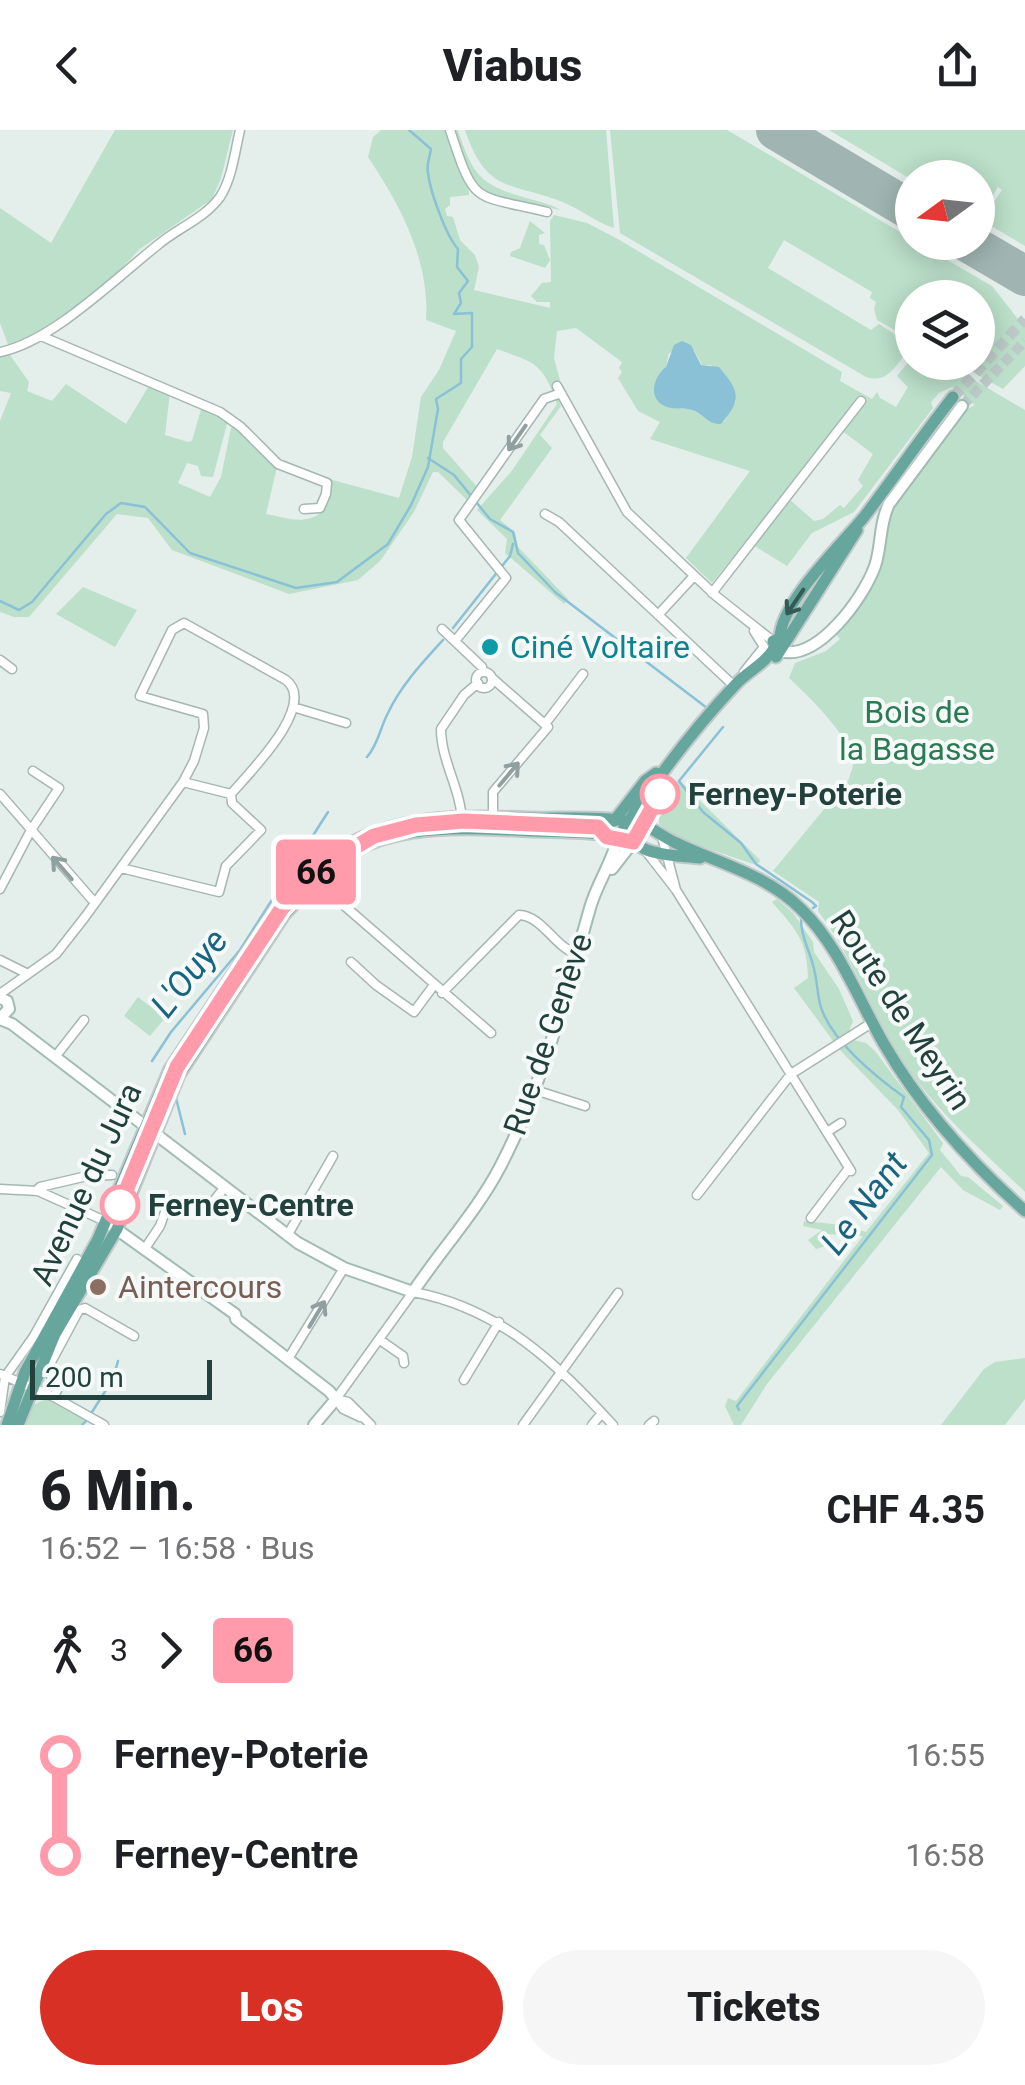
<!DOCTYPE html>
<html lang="de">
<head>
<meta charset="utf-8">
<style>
	body { margin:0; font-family:Roboto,sans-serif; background:#f6f6f6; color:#202124; height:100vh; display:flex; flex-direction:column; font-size:38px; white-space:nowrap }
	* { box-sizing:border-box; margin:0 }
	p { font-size:32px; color:#757577 }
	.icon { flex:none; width:55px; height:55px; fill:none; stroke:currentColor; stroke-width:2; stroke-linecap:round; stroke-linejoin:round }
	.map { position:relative; height:1295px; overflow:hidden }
	.drawer { display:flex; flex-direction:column; background:#fff; flex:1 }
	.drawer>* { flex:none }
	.badge { padding:0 20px; border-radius:8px; font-size:35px; line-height:65px }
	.needle { width:65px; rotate:255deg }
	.tools { position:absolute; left:895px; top:30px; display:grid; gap:20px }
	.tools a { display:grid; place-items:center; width:100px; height:100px; border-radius:50%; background:#fff; box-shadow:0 5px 25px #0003; font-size:50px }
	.scale { position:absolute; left:30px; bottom:25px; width:182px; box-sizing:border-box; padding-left:10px; border:5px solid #22413c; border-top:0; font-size:28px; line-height:35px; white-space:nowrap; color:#22413c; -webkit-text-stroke:8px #f5faf8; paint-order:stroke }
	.map>.badge { position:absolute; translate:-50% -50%; box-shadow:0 0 0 5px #fff }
	.legs { display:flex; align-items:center; gap:15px; height:110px; padding:0 40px; font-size:32px }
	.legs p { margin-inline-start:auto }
	.overview { display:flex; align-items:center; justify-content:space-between; height:170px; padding:0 40px }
	h1 { font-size:55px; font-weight:800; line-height:75px }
	.action { display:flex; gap:20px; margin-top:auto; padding:20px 40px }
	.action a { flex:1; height:115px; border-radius:60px; background:#d93025; color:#fff; font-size:40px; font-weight:800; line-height:115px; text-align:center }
	.action a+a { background:#f6f6f6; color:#202124 }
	ul { padding:0 40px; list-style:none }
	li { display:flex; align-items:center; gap:35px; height:100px; font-size:38px }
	li i { display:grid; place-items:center; width:15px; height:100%; margin:0 12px; background:currentColor }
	li i::after { content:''; width:25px; height:25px; margin:-12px; border:8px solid; border-radius:50%; background:#fff }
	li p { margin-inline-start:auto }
	li:first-child i { background:linear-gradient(#0000 50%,currentColor 0) }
	li:last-child i { background:linear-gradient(currentColor 50%,#0000 0) }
	header { display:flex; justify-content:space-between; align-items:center; height:130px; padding:0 40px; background:#fff; font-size:45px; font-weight:800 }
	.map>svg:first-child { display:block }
	.green { fill:#bce0ca; fill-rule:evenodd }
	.water { fill:#8ac1d6 }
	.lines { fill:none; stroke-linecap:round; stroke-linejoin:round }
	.stream { stroke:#8ac1d6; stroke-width:2.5 }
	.runway { stroke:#a0b5b1; stroke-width:40 }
	.secondary-tunnel { stroke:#bdcbc8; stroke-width:10; stroke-dasharray:10 5; stroke-linecap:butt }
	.primary-tunnel { stroke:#bdcbc8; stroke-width:11; stroke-dasharray:11 5.5; stroke-linecap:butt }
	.street-casing { stroke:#a6b7b3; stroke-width:11 }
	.secondary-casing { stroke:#a2bbb4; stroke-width:14 }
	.primary-casing { stroke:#c1cac8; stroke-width:15 }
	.street { stroke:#fff; stroke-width:8 }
	.secondary { stroke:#fff; stroke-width:10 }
	.primary { stroke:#66a69d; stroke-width:11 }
	.oneway { stroke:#90a09e }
	.oneway2 { stroke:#335a54 }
	.line-1-casing { stroke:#fff; stroke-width:22 }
	.line-1 { stroke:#ff9baa; stroke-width:15 }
	.culture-dot { fill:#0f9aa8; stroke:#f5faf8; stroke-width:4 }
	.stop-1-dot { fill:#fff; stroke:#ff9baa; stroke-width:5 }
	.education-dot { fill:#8d6e63; stroke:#f5faf8; stroke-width:4 }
	.labels { text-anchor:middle; stroke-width:8; stroke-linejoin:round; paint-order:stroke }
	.culture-label { font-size:32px; fill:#0d838f; stroke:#f5faf8; text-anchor:start }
	.park-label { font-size:32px; fill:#2a7a52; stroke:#f5faf8 }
	.stop-label { font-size:32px; font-weight:bold; fill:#22413c; stroke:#f5faf8; text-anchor:start }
	.street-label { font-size:32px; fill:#22413c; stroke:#f5faf8 }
	.education-label { font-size:32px; fill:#785e54; stroke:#f5faf8; text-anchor:start }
	.water-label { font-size:35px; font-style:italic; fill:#186481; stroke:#f5faf8 }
</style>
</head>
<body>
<header><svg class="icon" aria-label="back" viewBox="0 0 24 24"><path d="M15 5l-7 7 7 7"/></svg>Viabus<svg class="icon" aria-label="share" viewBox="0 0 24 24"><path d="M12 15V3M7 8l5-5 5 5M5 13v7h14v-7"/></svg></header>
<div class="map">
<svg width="1025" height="1295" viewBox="0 0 1025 1295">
	<rect width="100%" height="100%" fill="#e4eeeb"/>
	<path class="green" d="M115 0H233L221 48 212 69 140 119 107 153 39 203 9 217 0 193V78L51 113Z
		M381 0H448L469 61V65L450 67V75L445 79 447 86 453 87 460 110 475 125 479 137 474 160 550 178V172H537L531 166 542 153 551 152 550 91 554 85 587 93 616 108 842 242 840 251 872 269 877 262 880 268 896 277 908 257 897 246 912 228V232L945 233 1025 280V1062C984 1022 940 985 907 937 873 888 855 829 818 781L819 772 773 741 849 649C850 644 853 639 853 633 850 605 809 567 789 548L795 533 826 521 840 509 836 504 872 452 890 379 937 315 967 279 975 275 952 257 939 263 931 272 933 278 854 382 812 403 787 436 753 415 788 368 814 391 823 389 840 375 844 378 863 356 858 350 873 324 841 300 866 273 859 269 712 453 686 428 750 341 650 309 660 292 638 281 618 248 622 242 619 238 622 232 576 198 557 201 554 228 561 254 554 258 561 276 540 305 552 318 500 390 515 402 518 417 568 469 564 474 505 423 507 409 477 380 511 342 557 274C543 233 536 233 497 219L443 312V318L478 358 468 371 438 342H433L414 382 380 431 358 450 289 464 172 420 148 388 117 384 29 487H14L0 482V291L11 263 0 261V227L10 225 29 252 27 261 52 271 66 254 126 294 150 254 170 262 165 305 188 312 192 311 202 276 228 290 213 347 201 346 198 336 187 333 178 353 210 367 221 347 231 298 236 296 277 337 266 384C287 388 306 396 323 381L325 348 399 368 412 327 421 267 439 240 456 201 426 190C430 130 400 75 368 27L373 7ZM694 220 702 235H711L736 271 724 292 689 279 671 278 656 267C652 255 656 244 666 237L669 223Z
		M452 0H458C473 48 483 56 530 69 541 72 552 75 561 80L483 65 473 56Z
		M465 0H606L614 98C597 93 582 80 565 73 511 51 487 65 465 0Z
		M610 0H727L912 109V112L918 113 992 156 1025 198V236L1003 259 957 233 978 232V168H912V210L877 190 874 179 876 172 870 168 872 162 784 110 768 138 871 200 879 194 905 211 906 222C896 237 886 254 866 247L620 103Z
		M829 0H1025V116L981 90 1002 60 998 57 979 89 978 48 912 50Z
		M530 91 545 103 539 105V114L544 115 550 130 545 138 510 126 511 122 520 118Z
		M83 457 137 480 115 517 56 484Z
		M680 651 760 730 759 733 753 734 680 709 659 694V674L672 653Z
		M777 769 793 783 813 812 814 822 839 859 853 891 848 903 834 912 794 858 808 848C807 809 796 800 772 772Z
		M138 867 165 888 150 906 124 886Z
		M853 910 866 913 875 921 943 1013 940 1020 961 1046 968 1047 1003 1076 1000 1080 963 1060 941 1037 767 1254 741 1295H734L725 1276 728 1268 736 1271 863 1106 827 1104 826 1116 816 1119 808 1110 822 1100 803 1096 804 1091 842 1095 866 1102 929 1023 898 980 839 919Z
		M1025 1228V1269L1005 1295H941L984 1239 995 1232Z
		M46 1269 84 1290 81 1295H21L29 1277Z"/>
	<path class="water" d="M682 211 691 215 701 235 719 237C739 261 743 269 721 294 706 294 705 284 692 280 684 277 675 280 667 277 647 270 653 246 666 237L674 215Z"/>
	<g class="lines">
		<path class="stream" d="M428 328 454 345 490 389 513 402 518 423 555 462 707 578
			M0 471 19 480 32 472 106 384 121 373 145 377 190 423 296 458 337 452 388 414 411 375 428 337 438 279 436 269 461 253V229L472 217V183L454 184 461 173 459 163 468 151 457 137 458 119C446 106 430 61 428 43 426 34 430 27 431 19L409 0
			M453 498 510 426 513 414
			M723 597 679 651 703 682 741 713 756 734 812 772 816 776 813 778
			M367 627C378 615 380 598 388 583 401 555 423 532 443 510
			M152 931 171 902 240 820 328 682
			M176 968 185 1004
			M739 1280 737 1276 932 1025 929 1010 901 977 904 967C876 947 829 909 820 874 817 862 817 848 813 835 809 819 801 807 801 790
			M92 1282 113 1249 118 1231
			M82 1295 86 1291"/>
		<path class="runway" d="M776 0 912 81
			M967 112 1025 146"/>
		<path class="secondary-tunnel" d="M962 276 1025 211"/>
		<path class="primary-tunnel" d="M953 267 1025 189"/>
		<g class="street-casing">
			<path id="street" d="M450 0C475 76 472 64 547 82
				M41 206 220 282 241 297 278 334 327 353 326 364 320 378 304 379
				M0 222C52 212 117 147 159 114 178 98 205 88 220 67 232 49 235 21 240 0
				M557 256 627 382 716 466 773 511
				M545 384 559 392 732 554 736 553
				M712 463 861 271
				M658 485 694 446
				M442 499 482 537 483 542
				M455 511 506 448 459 390 544 269 561 263
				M0 530 12 539
				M744 542 764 517 754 501
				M476 550a8 8 0 1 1 16 0a8 8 0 1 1-16 0Z
				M492 548 548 597 493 662V690
				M293 577 346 593
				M545 594 583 544
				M0 664 95 773
				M462 692C461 659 441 631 441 599L464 565 478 553
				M645 720 676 760 662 707
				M121 738 219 762 226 736 261 700 232 673 231 664
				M317 752 491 903
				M0 759 31 700 59 658 33 641
				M676 760 851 1041
				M0 830 28 844
				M351 832 376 855 414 882 434 855
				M442 863 519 785C543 786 554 817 577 824
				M0 864 56 824 85 787 183 652 194 631 204 598 203 584 140 566 172 500 184 493 286 550C318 575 249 643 231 664L183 652
				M55 927 84 890
				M535 960 585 976
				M827 1002 841 993
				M0 1059 38 1061 105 1091
				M36 1061 40 1057 87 1046 112 1045
				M697 1065 791 944 873 892
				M811 1088 849 1038
				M287 1106 333 1026
				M144 1120 160 1096 169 1071 206 1081 224 1058
				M380 1210 403 1226 404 1233
				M288 1229 344 1138
				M0 1244 54 1267 104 1295
				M464 1250 499 1192
				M54 1267 58 1258 51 1246 50 1234 79 1180 85 1178 134 1206
				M336 1269 413 1162C500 1178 556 1233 613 1295
				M336 1269 348 1272 371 1295
				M336 1269 343 1279 360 1287
				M0 1282 5 1247 34 1206 77 1129
				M523 1295 618 1163
				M592 1295 602 1283
				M649 1295 654 1291"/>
		</g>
		<g class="secondary-casing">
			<path id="secondary" d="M780 521C818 532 864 467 875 436 882 415 879 394 889 374L962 276
				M612 739 633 712
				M0 868 7 871 9 879 0 888
				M0 889 12 894 298 1113 344 1138 413 1162C441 1120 477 1081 500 1037 543 955 565 866 590 778 597 753 612 733 618 708
				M105 1091 235 1184 236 1189 329 1261 336 1269 314 1295"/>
		</g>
		<g class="primary-casing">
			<path id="primary" d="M776 527 857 400
				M614 691 645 651 656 643
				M618 708C652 654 692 601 736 554 748 541 765 534 775 517L773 511 780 508C780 473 842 414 864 387 894 348 922 306 953 267
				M312 737C381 685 445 685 528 688 564 689 606 685 641 694 653 698 663 707 674 712 717 733 766 744 801 779 839 816 858 869 884 914 921 978 970 1032 1025 1081
				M320 747C374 689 462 698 533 701 563 702 597 701 626 709 634 711 639 717 647 720 663 726 683 726 700 728
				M7 1295 25 1242 98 1109 170 939 289 760 302 747
				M18 1295 55 1204 117 1099 179 945 284 785 312 755"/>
		</g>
		<use href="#street" class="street"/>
		<use href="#secondary" class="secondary"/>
		<use href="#primary" class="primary"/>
	</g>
	<defs><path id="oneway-shaft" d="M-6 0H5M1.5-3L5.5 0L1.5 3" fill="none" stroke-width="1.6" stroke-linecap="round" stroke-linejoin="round" transform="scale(2.5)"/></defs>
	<g class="oneway">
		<use href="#oneway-shaft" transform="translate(517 308) rotate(125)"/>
		<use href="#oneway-shaft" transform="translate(509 644) rotate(-50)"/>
		<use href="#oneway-shaft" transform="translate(62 738) rotate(-131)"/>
		<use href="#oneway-shaft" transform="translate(317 1184) rotate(-59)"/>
	</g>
	<use class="oneway2" href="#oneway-shaft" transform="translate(795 472) rotate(124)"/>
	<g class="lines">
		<g class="line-1-casing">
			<path id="line-1" d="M120 1075 177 937 282 778 323 736 374 706 416 695 464 691 598 697 607 707 633 712 660 664"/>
		</g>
		<use href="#line-1" class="line-1"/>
	</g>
	<circle class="culture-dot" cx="490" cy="517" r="10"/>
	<g class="stop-1-dot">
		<circle cx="660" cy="664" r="18"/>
		<circle cx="120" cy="1075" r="18"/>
	</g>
	<circle class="education-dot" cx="98" cy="1157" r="10"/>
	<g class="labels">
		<g class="culture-label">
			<text x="510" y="528">Ciné Voltaire</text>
		</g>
		<g class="park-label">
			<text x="917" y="593">Bois de<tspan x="917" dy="37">la Bagasse</tspan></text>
		</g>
		<g class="stop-label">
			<text x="688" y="675">Ferney-Poterie</text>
			<text x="148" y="1086">Ferney-Centre</text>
		</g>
		<g class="street-label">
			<text transform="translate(901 880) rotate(57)" y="11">Route de Meyrin</text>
			<text transform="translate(548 904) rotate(-71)" y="11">Rue de Genève</text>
			<text transform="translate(86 1054) rotate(-65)" y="11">Avenue du Jura</text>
		</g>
		<g class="education-label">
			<text x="118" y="1168">Aintercours</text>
		</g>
		<g class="water-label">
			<text transform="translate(189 843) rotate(-52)" y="12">L'Ouye</text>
			<text transform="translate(864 1073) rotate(-53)" y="12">Le Nant</text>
		</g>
	</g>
</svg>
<div class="tools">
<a><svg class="needle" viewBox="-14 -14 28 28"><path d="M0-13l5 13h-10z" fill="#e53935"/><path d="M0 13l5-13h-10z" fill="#757577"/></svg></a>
<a><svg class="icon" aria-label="layers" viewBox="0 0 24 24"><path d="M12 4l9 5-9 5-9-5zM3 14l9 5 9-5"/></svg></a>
</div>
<div class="scale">200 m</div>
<b class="badge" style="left:316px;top:742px;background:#ff9baa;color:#111">66</b>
</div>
<section class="drawer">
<div class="overview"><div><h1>6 Min.</h1><p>16:52 – 16:58 · Bus</p></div><b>CHF 4.35</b></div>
<div class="legs"><svg class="icon" aria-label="walk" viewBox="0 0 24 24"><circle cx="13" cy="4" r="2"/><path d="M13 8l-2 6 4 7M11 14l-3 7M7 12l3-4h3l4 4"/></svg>3<svg class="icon" aria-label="forward" viewBox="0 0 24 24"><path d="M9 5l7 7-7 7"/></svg><b class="badge" style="background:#ff9baa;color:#111">66</b></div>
<ul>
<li><i style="color:#ff9baa"></i><b>Ferney-Poterie</b><p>16:55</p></li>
<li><i style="color:#ff9baa"></i><b>Ferney-Centre</b><p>16:58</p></li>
</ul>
<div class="action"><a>Los</a><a>Tickets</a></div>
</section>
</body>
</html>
